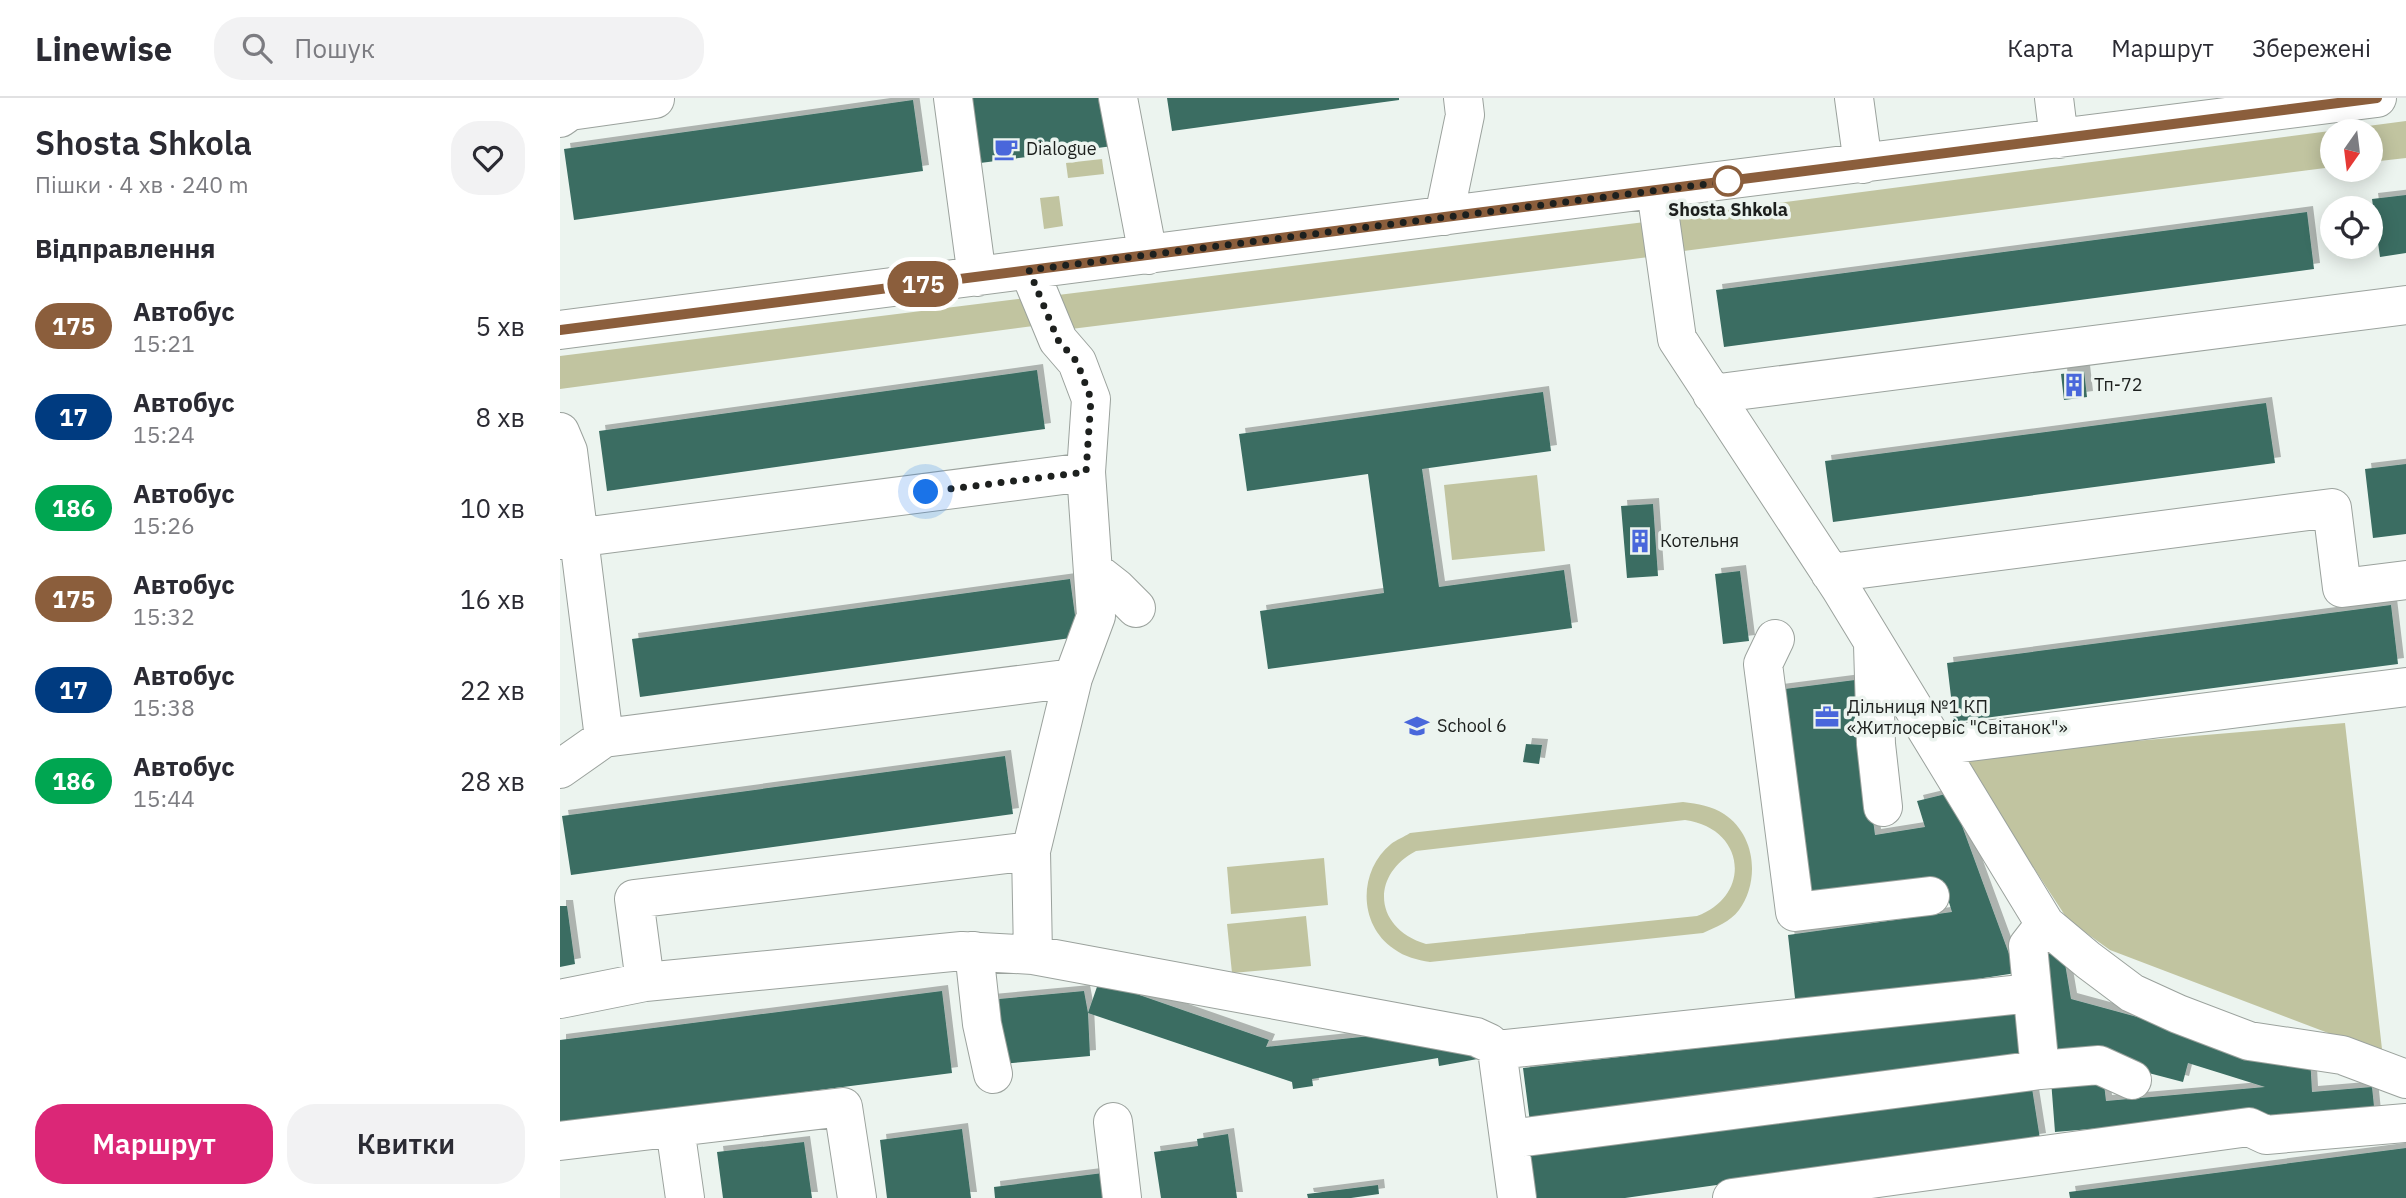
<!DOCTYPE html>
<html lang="uk">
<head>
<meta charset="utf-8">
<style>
	body { margin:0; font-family:"IBM Plex Sans",sans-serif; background:#f2f2f3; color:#2b2b33; height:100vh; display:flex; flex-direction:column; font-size:26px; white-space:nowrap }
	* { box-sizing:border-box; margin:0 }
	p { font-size:23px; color:#7c7c81 }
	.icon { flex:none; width:38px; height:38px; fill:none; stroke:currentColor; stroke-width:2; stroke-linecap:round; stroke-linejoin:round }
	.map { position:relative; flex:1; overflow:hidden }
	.panel { display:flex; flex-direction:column; background:#fff; width:560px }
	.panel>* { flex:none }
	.badge { padding:0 14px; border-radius:23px; font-size:24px; line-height:46px }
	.needle { width:46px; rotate:194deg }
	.fabs { position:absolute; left:1760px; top:21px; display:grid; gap:14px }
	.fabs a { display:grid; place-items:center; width:63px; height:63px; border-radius:50%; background:#fff; box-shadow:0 4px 18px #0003; font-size:35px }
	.you { position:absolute; width:35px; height:35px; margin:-18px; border:5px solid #fff; border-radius:50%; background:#1a73e8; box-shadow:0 0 0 10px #1a73e833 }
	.map>.badge { position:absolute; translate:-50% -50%; box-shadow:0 0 0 4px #fff }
	h2 { padding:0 35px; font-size:26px; line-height:63px }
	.round { display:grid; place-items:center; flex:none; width:74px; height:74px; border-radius:28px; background:#f2f2f3 }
	.summary { display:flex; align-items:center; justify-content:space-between; height:119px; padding:0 35px }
	h1 { font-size:33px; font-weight:600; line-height:52px }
	.button { display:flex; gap:14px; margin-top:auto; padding:14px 35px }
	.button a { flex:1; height:80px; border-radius:28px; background:#db2777; color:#fff; font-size:28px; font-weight:600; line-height:80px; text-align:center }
	.button a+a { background:#f2f2f3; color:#2b2b33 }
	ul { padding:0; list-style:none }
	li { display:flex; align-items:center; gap:21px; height:91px; padding:0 35px }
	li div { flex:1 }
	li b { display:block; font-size:26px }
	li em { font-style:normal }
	li .badge { min-width:77px; font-weight:700; text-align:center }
	header { display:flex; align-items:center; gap:42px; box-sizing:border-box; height:98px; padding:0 35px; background:#fff; border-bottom:2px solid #e1e1e2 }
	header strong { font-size:33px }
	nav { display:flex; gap:38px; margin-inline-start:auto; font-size:24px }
	.search { width:490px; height:63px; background:#f2f2f3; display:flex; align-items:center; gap:18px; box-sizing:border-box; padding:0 24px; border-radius:28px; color:#7c7c81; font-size:26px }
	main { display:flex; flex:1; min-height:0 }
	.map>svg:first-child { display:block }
	.green { fill:#c1c4a0; fill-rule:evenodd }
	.building { fill:#3a6d62; filter:url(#shadow) }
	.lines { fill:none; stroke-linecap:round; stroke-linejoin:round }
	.minor-casing { stroke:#9ba29d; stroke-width:40 }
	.minor { stroke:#fff; stroke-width:38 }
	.line-casing { stroke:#fff; stroke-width:16 }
	.line { stroke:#8b5e3c; stroke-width:10 }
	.walk { stroke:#1d201e; stroke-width:7; stroke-dasharray:0 12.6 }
	.stop-dot { fill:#fff; stroke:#8b5e3c; stroke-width:3.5 }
	.labels { text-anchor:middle; stroke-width:7; stroke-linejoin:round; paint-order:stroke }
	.poi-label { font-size:18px; fill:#1d201e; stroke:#ecf4ef; text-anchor:start }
	.stop-label { font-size:18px; font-weight:bold; fill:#1d201e; stroke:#ecf4ef }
</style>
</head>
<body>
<header>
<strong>Linewise</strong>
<div class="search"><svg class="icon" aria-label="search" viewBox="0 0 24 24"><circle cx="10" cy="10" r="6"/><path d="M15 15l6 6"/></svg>Пошук</div>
<nav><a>Карта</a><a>Маршрут</a><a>Збережені</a></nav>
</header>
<main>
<section class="panel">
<div class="summary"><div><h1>Shosta Shkola</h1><p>Пішки · 4 хв · 240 m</p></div><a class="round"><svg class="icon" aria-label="heart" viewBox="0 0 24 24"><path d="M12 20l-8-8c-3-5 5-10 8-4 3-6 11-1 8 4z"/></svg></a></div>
<h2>Відправлення</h2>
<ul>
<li><span class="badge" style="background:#8b5e3c;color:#fff">175</span><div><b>Автобус</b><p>15:21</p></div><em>5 хв</em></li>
<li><span class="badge" style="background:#003b80;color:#fff">17</span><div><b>Автобус</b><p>15:24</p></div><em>8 хв</em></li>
<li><span class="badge" style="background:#00a651;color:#fff">186</span><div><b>Автобус</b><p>15:26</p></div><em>10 хв</em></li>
<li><span class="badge" style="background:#8b5e3c;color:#fff">175</span><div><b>Автобус</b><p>15:32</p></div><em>16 хв</em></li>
<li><span class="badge" style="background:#003b80;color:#fff">17</span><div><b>Автобус</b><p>15:38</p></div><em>22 хв</em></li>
<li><span class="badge" style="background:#00a651;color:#fff">186</span><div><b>Автобус</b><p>15:44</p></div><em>28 хв</em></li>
</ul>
<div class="button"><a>Маршрут</a><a>Квитки</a></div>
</section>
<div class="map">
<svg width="1846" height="1100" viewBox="0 0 1846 1100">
	<defs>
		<filter id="shadow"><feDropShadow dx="6" dy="-6" stdDeviation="0" flood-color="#0004"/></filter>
	</defs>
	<rect width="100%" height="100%" fill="#ecf4ef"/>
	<path class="green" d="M1846 23V60L1811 64V33H1773V69L1116 154 1111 119Z
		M542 61 544 76 508 80 506 65Z
		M499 98 503 128 484 131 480 100Z
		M1093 123 1097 158 503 232 498 197Z
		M466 200 481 227 0 291V258Z
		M977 377 985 453 892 462 884 387Z
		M1785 625 1822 951 1813 952 1550 852 1508 822 1400 658Z
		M1123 704C1138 706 1152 708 1164 716 1196 737 1200 783 1179 812 1170 824 1156 829 1143 835L870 864C857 862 845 859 834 851 798 827 798 773 831 746 836 742 844 739 850 735ZM1125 722C1185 730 1193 797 1137 818L866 846C815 831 809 778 856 753Z
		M764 760 768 807 671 816 667 769Z
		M746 818 751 868 672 875 667 826Z"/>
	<path class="building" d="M412 0H547L553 48 420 65Z
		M607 0H839V2L612 33Z
		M353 2 363 73 14 122 4 51Z
		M1846 97V155L1820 159 1812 101Z
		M1747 114 1754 171 1164 249 1156 192Z
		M477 272 485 331 47 393 39 333Z
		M1524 273 1527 299 1504 302 1501 276Z
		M983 294 991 353 862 371 879 489 1004 472 1012 530 708 571 700 513 824 495 808 376 687 393 679 336Z
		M1706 305 1715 365 1273 424 1265 363Z
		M1846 366V436L1813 440 1805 371Z
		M1093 406 1098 478 1067 480 1061 408Z
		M1180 473 1189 543 1163 546 1155 476Z
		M510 481 518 539 80 599 72 541Z
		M1831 507 1838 566 1394 624 1387 565Z
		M1295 582 1315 737 1365 729 1357 703 1390 695 1456 875 1236 909 1228 837 1392 814 1382 782 1247 803 1217 592Z
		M966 646 982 647 979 666 963 664Z
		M445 658 453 716 11 777 2 718Z
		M0 808H7L15 866 0 869Z
		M1503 854 1511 901 1636 935 1750 958 1752 994 1812 989 1815 1018 1708 1027 1707 1016 1495 1034 1491 982 1543 977 1546 1003 1705 989 1628 965 1623 984 1497 951 1484 855Z
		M539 883 709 942 706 949 868 932 923 960 879 968 878 960 752 981 753 988 733 991 732 984 528 915 530 958 442 966 428 902 524 893 528 915Z
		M382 893 392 975 0 1025V942Z
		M1466 913 1473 966 970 1024 963 970Z
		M1471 984 1480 1041 1065 1100H975L969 1056Z
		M402 1031 411 1100H327L320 1042Z
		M668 1036 677 1100H601L594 1054 638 1048 637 1041Z
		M244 1044 252 1100H163L157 1054Z
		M1846 1050V1100H1510L1509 1094Z
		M543 1075 547 1100H435L434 1089Z
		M818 1087 819 1096 791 1100H748L747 1096Z"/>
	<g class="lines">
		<g class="minor-casing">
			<path id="minor" d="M393 0 417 179
				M558 0 588 157
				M1294 0 1303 66
				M1494 0 1499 41
				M0 20 10 13 95 1
				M1096 92 1117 241 1281 491 1485 826 1528 862 1572 895 1618 916 1689 943 1782 957 1846 981
				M884 118 905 17 903 0
				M469 172 498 242 517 264 531 301 526 374 536 518 513 580 471 753 473 857 916 939 929 945 937 952
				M0 232 935 111 1817 0
				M1152 296 1846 207
				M0 334 8 353 44 640
				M0 442 526 374
				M533 472 556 490 576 510
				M1270 475 1772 410 1782 490 1846 482
				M1215 541 1203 566 1235 814 1370 798
				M1313 547 1316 646 1323 709
				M1377 648 1846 589
				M0 671 44 640 513 580
				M471 753 74 801 85 884 402 853 473 857
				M414 853 422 926 433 976
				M0 901 85 884
				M1480 972 1468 848 1485 826
				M553 1024 562 1100
				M115 1030 125 1100
				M949 1041 1480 972 1539 967 1572 982
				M0 1043 283 1009 297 1100
				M957 1100 937 952 1471 895
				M1172 1100 1689 1029 1706 1037 1846 1025"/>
		</g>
		<use href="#minor" class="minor"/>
	</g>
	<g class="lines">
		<g class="line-casing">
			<path id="line" d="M0 232 1817 0"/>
		</g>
		<use href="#line" class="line"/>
		<path class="walk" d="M366 394 526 374 531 301 517 264 498 242 469 172 1171 83H1168"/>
	</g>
	<defs>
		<g id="cafe-bare" transform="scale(1.89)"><path d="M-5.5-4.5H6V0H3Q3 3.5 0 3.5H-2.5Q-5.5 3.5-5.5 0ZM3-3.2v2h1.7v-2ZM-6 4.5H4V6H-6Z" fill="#4967db" stroke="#ecf4ef" stroke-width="2.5" paint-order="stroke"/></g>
		<g id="building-bare" transform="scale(1.89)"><path d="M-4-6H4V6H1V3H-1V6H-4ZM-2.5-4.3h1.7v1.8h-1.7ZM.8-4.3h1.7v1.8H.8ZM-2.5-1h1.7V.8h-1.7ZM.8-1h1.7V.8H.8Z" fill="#4967db" stroke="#ecf4ef" stroke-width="2.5" paint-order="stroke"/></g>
		<g id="office-bare" transform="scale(1.89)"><path d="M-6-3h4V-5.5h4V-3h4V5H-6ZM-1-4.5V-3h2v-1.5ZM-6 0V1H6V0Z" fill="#4967db" stroke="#ecf4ef" stroke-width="2.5" paint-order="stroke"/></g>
		<g id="school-bare" transform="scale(1.89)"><path d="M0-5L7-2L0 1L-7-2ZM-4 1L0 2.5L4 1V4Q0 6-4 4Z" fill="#4967db" stroke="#ecf4ef" stroke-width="2.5" paint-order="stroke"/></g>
	</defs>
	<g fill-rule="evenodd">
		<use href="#cafe-bare" x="446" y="51"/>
		<use href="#building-bare" x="1514" y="287"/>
		<use href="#building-bare" x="1080" y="443"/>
		<use href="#office-bare" x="1267" y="619"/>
		<use href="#school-bare" x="857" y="628"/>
	</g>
	<circle class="stop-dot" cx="1168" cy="83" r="14"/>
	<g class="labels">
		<g class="poi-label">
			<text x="466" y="57">Dialogue</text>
			<text x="1534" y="293">Тп-72</text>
			<text x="1100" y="449">Котельня</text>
			<text x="1287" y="615">Дільниця №1 КП<tspan x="1287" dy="21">«Житлосервіс "Світанок"»</tspan></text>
			<text x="877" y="634">School 6</text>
		</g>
		<g class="stop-label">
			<text x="1168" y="118">Shosta Shkola</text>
		</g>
	</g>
</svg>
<div class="fabs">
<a><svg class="needle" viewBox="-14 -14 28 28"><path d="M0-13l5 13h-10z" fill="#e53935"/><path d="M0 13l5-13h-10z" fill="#7c7c81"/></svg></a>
<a><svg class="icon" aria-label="locate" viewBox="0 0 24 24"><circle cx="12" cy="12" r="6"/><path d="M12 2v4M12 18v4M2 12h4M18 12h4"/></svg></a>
</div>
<div class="you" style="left:366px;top:394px"></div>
<b class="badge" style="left:363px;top:186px;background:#8b5e3c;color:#fff">175</b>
</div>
</main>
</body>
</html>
